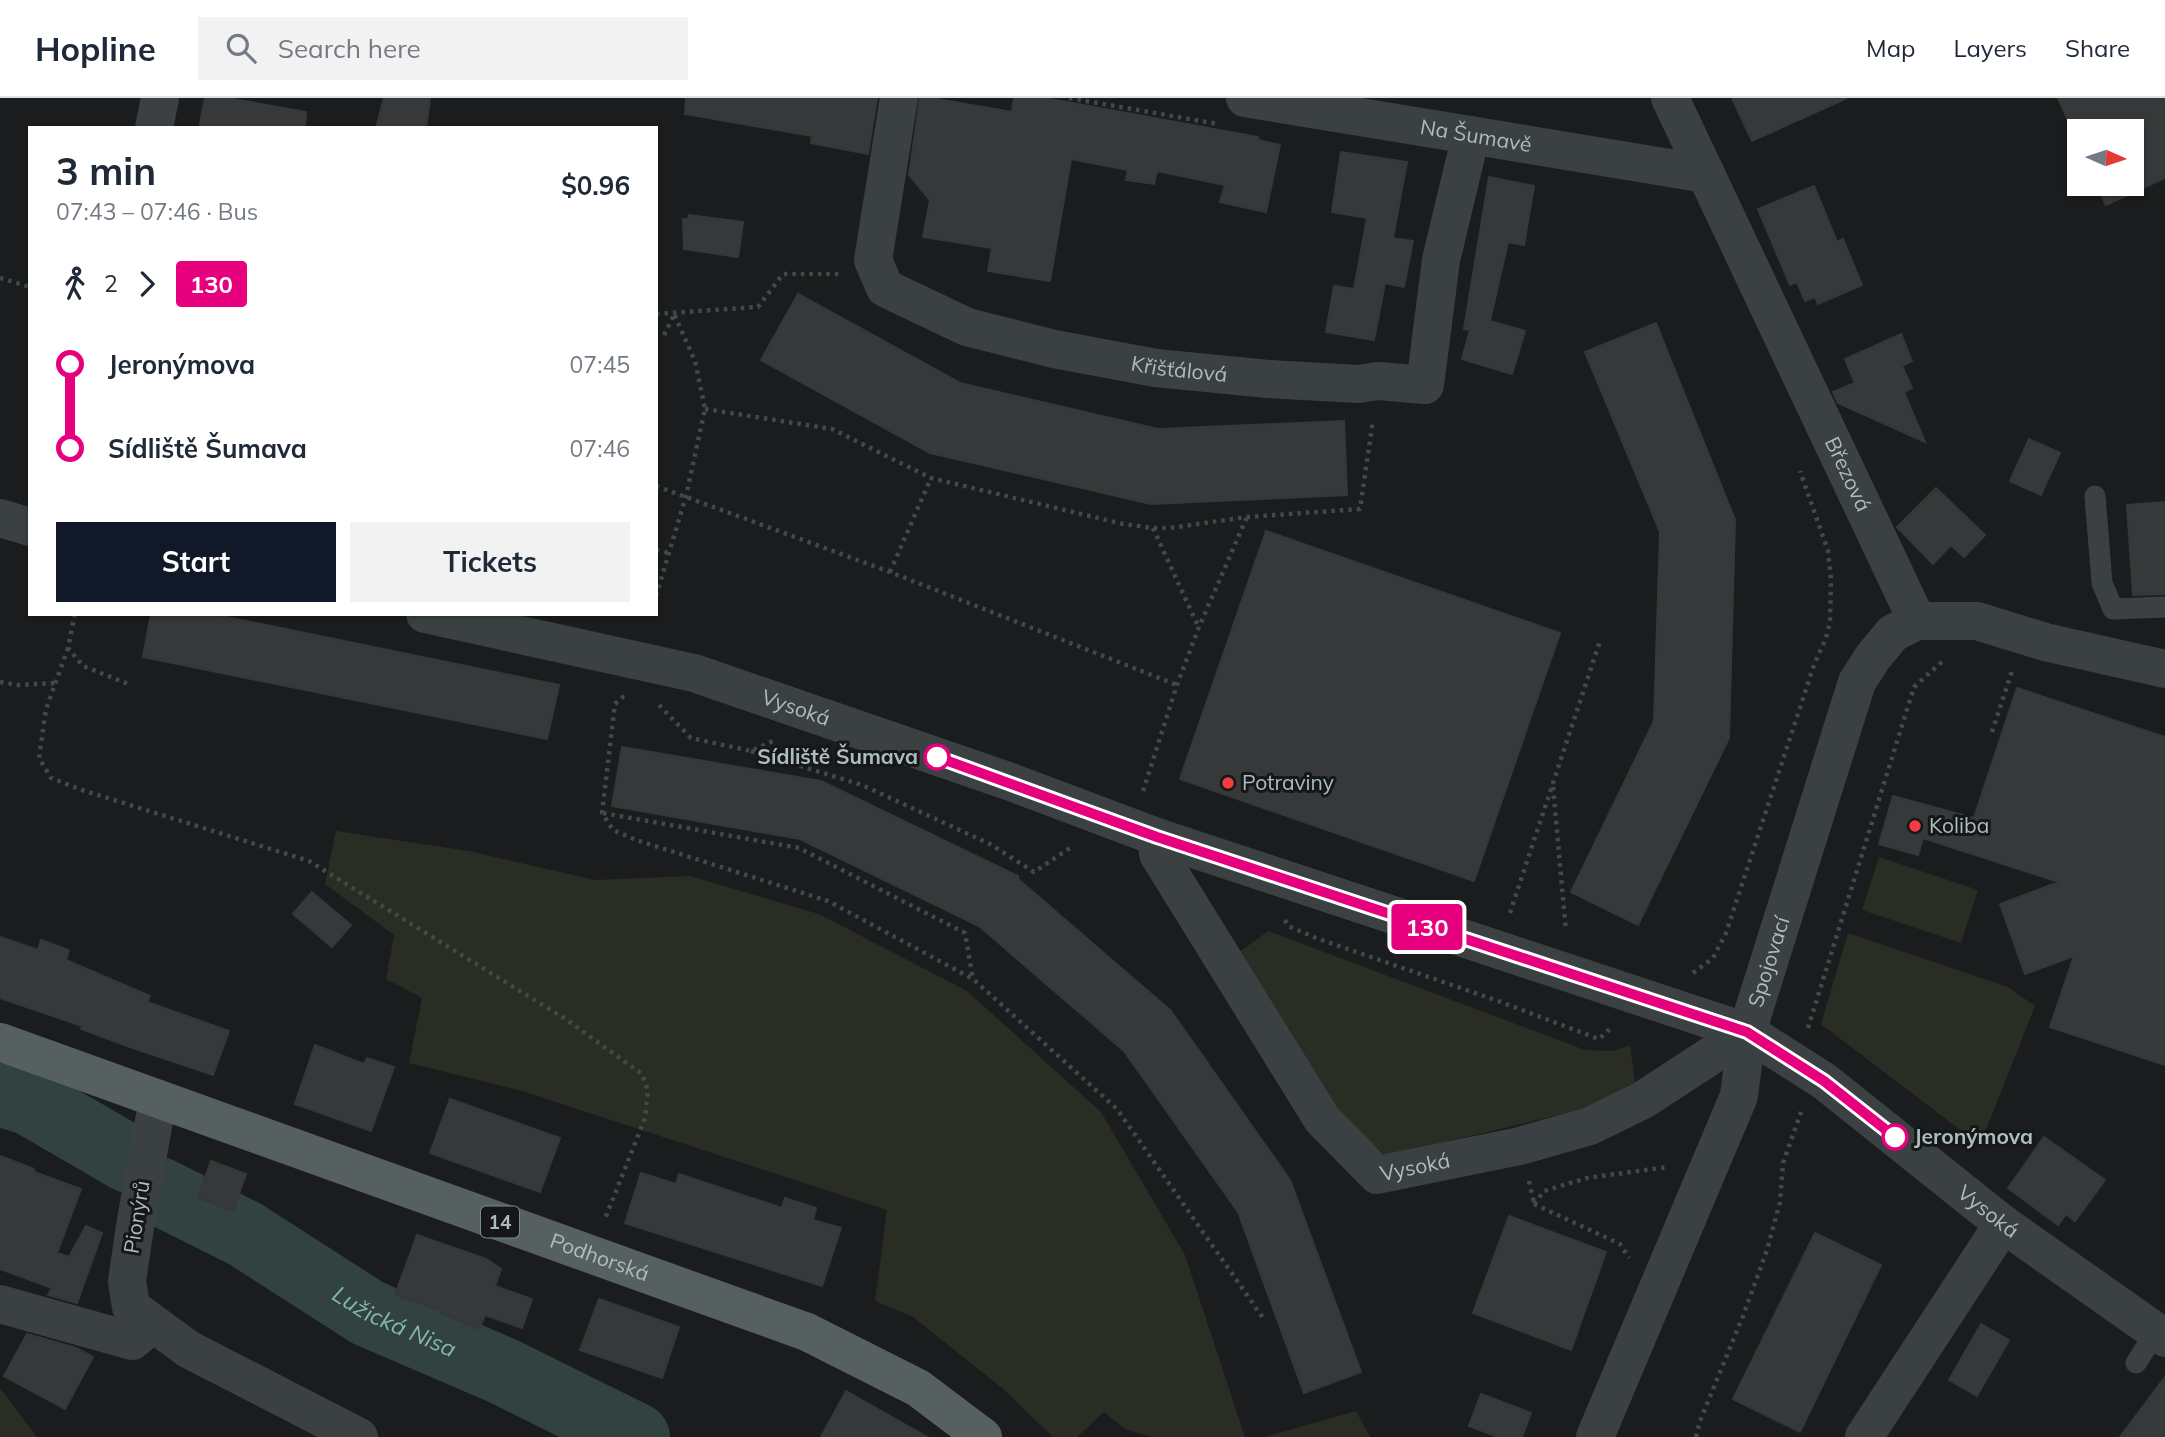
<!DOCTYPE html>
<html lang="en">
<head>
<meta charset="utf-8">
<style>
	body { margin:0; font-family:Mulish,sans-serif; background:#f2f2f3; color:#1f2937; height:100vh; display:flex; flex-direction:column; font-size:26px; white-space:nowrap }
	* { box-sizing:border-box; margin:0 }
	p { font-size:23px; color:#747a83 }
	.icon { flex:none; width:38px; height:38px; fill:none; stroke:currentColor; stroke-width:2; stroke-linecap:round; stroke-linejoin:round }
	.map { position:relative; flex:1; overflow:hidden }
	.drawer { position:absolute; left:28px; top:28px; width:630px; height:490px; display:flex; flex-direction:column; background:#fff; border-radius:0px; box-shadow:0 2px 5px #0004 }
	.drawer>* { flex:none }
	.badge { padding:0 14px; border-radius:5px; font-size:24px; line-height:46px }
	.needle { width:46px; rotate:93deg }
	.tools { position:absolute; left:2067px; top:21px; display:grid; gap:14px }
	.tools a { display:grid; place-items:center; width:77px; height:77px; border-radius:0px; background:#fff; box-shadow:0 2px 5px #0004; font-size:35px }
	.map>.badge { position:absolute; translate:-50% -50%; box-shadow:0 0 0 4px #fff }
	.legs { display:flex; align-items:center; gap:10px; height:77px; padding:0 28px; font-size:23px }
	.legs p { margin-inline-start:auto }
	.overview { display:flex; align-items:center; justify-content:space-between; height:119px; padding:0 28px }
	h1 { font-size:38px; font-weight:700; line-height:52px }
	.cta { display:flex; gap:14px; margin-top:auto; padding:14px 28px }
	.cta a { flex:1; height:80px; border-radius:0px; background:#111827; color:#fff; font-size:28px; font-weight:700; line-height:80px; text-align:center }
	.cta a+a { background:#f2f2f3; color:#1f2937 }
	ul { padding:0 28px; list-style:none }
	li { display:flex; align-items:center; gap:24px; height:84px; font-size:26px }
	li i { display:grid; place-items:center; width:10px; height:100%; margin:0 9px; background:currentColor }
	li i::after { content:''; width:18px; height:18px; margin:-9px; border:5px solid; border-radius:50%; background:#fff }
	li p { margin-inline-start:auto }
	li:first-child i { background:linear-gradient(#0000 50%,currentColor 0) }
	li:last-child i { background:linear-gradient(currentColor 50%,#0000 0) }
	header { display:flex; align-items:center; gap:42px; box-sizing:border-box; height:98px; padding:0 35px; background:#fff; border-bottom:2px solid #e0e1e3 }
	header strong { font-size:33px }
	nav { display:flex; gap:38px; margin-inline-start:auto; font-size:24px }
	.search { width:490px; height:63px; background:#f2f2f3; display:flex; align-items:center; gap:18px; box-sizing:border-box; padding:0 24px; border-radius:0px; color:#747a83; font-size:26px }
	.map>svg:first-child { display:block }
	.green { fill:#2a2d24 }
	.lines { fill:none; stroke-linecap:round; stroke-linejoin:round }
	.river { stroke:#32433f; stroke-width:68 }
	.building { fill:#363839; stroke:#353839; stroke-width:2 }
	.path { stroke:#414949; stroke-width:4.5; stroke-dasharray:3.5 5; stroke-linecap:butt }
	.lane { stroke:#3b4142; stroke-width:21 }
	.street { stroke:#3b4142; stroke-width:38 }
	.primary { stroke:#576061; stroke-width:38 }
	.line-1-casing { stroke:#fff; stroke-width:16 }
	.line-1 { stroke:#e6007e; stroke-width:10 }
	.stop-1-dot { fill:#fff; stroke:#e6007e; stroke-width:3.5 }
	.poi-dot { fill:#f33d40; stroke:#151718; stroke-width:2.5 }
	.labels { text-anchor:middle; stroke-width:6; stroke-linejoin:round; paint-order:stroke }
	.shield { fill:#151718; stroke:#7f8a8b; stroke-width:2 }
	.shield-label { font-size:19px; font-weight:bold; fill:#adbcbc }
	.street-label { font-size:21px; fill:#adbcbc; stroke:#151718 }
	.stop-label { font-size:21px; font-weight:bold; fill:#adbcbc; stroke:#151718; text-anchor:end }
	.poi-label { font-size:21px; fill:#adbcbc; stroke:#151718; text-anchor:start }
	.water-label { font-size:23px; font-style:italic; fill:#85b7ac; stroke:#151718 }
</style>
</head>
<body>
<header>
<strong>Hopline</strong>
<div class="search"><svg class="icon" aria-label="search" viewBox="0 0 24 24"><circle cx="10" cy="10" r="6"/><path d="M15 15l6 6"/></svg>Search here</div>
<nav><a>Map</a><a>Layers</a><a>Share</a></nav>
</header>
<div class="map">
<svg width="2165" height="1339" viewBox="0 0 2165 1339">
	<rect width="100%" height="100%" fill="#1b1c1d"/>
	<path class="green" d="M336 733 469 753 595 782 690 778 819 816 967 893 1101 1014 1185 1157 1245 1339H1151L1125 1331 1104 1314 1077 1339H1053L1002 1290 913 1219 875 1203 887 1112 522 993 409 965 422 900 386 881 394 837 325 786Z
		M1879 759 1978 792 1961 845 1862 812Z
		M1268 833 1585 952 1612 953 1630 947 1635 985 1588 1010 1386 1058 1339 1014 1238 855Z
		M1848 835 2008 889 2035 908 1980 1047 1821 926Z
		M0 1290 37 1339H0Z
		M1356 1313 1370 1339H1265Z"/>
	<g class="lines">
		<g class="river">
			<path d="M0 994 31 1004 129 1061"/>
			<path id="s1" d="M159 1093 245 1136 368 1215 503 1273 636 1339"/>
		</g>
	</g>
	<path class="building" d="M205 0H228L306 14 305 30H199Z
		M384 0H430L426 30H376Z
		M686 0H877L868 56 811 45 812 38 685 16Z
		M920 0H931L1012 14 1014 0H1045L1258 39V42L1280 47 1266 114 1220 104 1225 87 1157 73 1154 86 1126 82 1128 72 1071 61 1050 183 988 173 992 150 923 139 930 102 909 77Z
		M1732 0H1847L1752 43Z
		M2058 0H2165V80L2106 107 2096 86H2132V33H2079V47Z
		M1341 54 1407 64 1393 140 1413 143 1404 189 1385 185 1374 242 1326 234 1334 188 1354 191 1367 120 1332 114Z
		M1489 79 1534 88 1524 147 1508 144 1490 223 1525 233 1512 276 1462 261 1470 232 1464 231Z
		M1814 88 1837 144 1843 141 1862 187 1818 206 1815 199 1805 203 1797 184 1790 187 1758 111Z
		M689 117 743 124 738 159 684 151 683 121H688Z
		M798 196 960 285 1158 331 1344 323 1347 397 1151 406 930 355 761 262Z
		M1656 225 1735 422 1732 529 1729 640 1638 827 1571 794 1654 623 1660 434 1585 254Z
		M1901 236 1912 263 1902 268 1912 290 1904 294 1925 344 1838 305 1833 294 1855 285 1845 261Z
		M2029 341 2060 355 2041 397 2010 383Z
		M1936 390 1985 437 1964 459 1951 447 1933 466 1897 429Z
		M2165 404V496L2133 497 2127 407Z
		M1266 433 1560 535 1474 783 1180 681Z
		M151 516H212L559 587 547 641 143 559Z
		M2017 590 2165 639V967L2050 929 2074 858 2025 876 2000 806 2059 784 1923 740 1918 757 1879 746 1893 698 1974 720Z
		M622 649 821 683 1018 778V781L1171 913 1290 1082 1361 1274 1304 1295 1238 1114 1124 953 979 828 800 741 612 708Z
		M312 794 351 827 332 849 293 816Z
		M0 839 38 852 41 842 69 852 66 862 150 898 147 904 229 933 213 977 130 949 81 931 82 928 0 900Z
		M315 947 364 966 367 960 394 969 371 1033 295 1006Z
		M450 1001 560 1040 540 1094 430 1055Z
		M2044 1039 2105 1082 2075 1123 2066 1116 2058 1127 2008 1090Z
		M0 1058 34 1071V1074L81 1091 57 1155 69 1159 86 1128 102 1135 77 1205 48 1197 52 1190 0 1171Z
		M211 1063 246 1076 233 1113 198 1100Z
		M641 1075 676 1086 679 1076 782 1110 785 1100 816 1110 813 1122 841 1130 822 1188 625 1125Z
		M1509 1118 1606 1154 1571 1252 1473 1215Z
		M1815 1135 1881 1167 1800 1334 1733 1301Z
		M417 1137 486 1161 501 1171 495 1188 532 1201 522 1230 485 1217 479 1231 441 1215 442 1213 395 1197Z
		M599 1201 679 1229 662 1280 580 1252Z
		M1981 1226 2009 1242 1977 1298 1949 1282Z
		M27 1236 76 1250 93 1259 65 1311 4 1278Z
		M2165 1279V1339H2120Z
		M846 1293 927 1339H821Z
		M1481 1296 1531 1315 1522 1339H1498L1469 1328Z"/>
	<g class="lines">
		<path class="path" d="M1069 0 1218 26
			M0 180 30 189
			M656 216 758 209 783 176H840
			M664 237 674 217
			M705 311 832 331 931 380 1123 426 1153 430H1170L1247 419 1360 411 1373 322
			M656 388 890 474 1177 587
			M1153 430 1198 528
			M656 452 669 455
			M890 474 931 380
			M656 498 686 398 705 311 695 263 674 216
			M75 516 68 550 83 568 131 587
			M68 550 46 611 39 660 51 680 82 692 309 763 567 922 642 976 648 992 645 1020 605 1121
			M0 584 18 587 55 585
			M624 598 615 606 602 715 613 732 636 742 828 803 973 881 1117 1011 1263 1220
			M659 607 691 640 751 653 773 643
			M1992 634 2012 573
			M751 653 862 687 990 746 1034 774 1073 748
			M1553 689 1566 833
			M1143 693 1177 587 1199 529 1247 419
			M603 715 799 750 965 835 973 881
			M1510 815 1600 543
			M1285 822 1288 828 1316 840 1501 904 1599 941 1612 929
			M1693 875 1713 860 1726 835 1814 567 1826 540 1830 524 1831 481 1828 453 1800 373
			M1808 930 1914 589 1944 562
			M1529 1083 1534 1105
			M1534 1106 1544 1093 1587 1080 1668 1069
			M1534 1106 1620 1146 1629 1160
			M1696 1339 1700 1323 1743 1218 1767 1152 1780 1104 1783 1065 1801 1014"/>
		<path class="lane" d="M2095 398 2102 485 2113 511 2165 509
			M2136 1265 2156 1234"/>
		<g class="street">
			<path id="s2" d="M899 0 873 162 885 190 967 229 1054 251 1156 270 1268 281 1358 286 1378 283 1425 287 1441 162 1471 37"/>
			<path id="s3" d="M1245 0 1706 76"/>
			<path id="s4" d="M1670 0 1917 523"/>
			<path d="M154 30 160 0"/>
			<path d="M0 420 30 429"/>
			<path id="s5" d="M425 516 694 575 1008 683 1157 739 1747 934 1824 983 2003 1126 2165 1240"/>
			<path id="s6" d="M1157 739 1158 756 1322 1021 1377 1077 1520 1048 1590 1028 1643 1002 1747 934"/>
			<path d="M158 1001 136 1122 127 1183 131 1209 188 1251 359 1339"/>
			<path d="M0 1206 132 1243 153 1226"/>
			<path id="s7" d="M1595 1339 1739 998 1747 934 1857 584 1873 559 1893 535 1917 523H1977L2045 544 2165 571"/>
			<path d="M1864 1339 2003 1126"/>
		</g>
		<path class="primary" id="s8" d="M0 944 807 1234 918 1290 983 1339"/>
	</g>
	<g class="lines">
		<g class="line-1-casing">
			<path id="line-1" d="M937 659 1157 739 1747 934 1824 983 1895 1039"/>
		</g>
		<use href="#line-1" class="line-1"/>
	</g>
	<g class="stop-1-dot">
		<circle cx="937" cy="659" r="12"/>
		<circle cx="1895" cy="1039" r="12"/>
	</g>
	<g class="poi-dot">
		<circle cx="1228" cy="685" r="7"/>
		<circle cx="1915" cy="728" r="7"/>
	</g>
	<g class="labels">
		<rect class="shield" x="481" y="1108.5" width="38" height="31" rx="5"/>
		<g class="shield-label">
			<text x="500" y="1131">14</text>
		</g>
		<g class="street-label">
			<text dy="7" stroke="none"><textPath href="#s3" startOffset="234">Na Šumavě</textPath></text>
			<text dy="7" stroke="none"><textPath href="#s2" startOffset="502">Křišťálová</textPath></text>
			<text dy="7" stroke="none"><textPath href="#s4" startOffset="416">Březová</textPath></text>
			<text dy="7" stroke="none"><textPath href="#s5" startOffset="383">Vysoká</textPath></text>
			<text dy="7" stroke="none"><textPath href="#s7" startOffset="508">Spojovací</textPath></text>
			<text dy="7" stroke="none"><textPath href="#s6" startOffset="446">Vysoká</textPath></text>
			<text dy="7" stroke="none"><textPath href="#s5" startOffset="1689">Vysoká</textPath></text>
			<text transform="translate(137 1119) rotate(-81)" y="7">Pionýrů</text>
			<text dy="7" stroke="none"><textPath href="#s8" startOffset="637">Podhorská</textPath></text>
		</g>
		<g class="stop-label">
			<text x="918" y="666">Sídliště Šumava</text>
			<text x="1914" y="1046" text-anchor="start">Jeronýmova</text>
		</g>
		<g class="poi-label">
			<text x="1242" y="692">Potraviny</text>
			<text x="1929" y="735">Koliba</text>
		</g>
		<g class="water-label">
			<text dy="8" stroke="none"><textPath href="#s1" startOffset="270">Lužická Nisa</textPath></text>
		</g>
	</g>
</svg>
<div class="tools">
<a><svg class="needle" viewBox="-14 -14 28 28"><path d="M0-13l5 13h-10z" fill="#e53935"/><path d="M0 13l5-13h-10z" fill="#747a83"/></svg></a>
</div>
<b class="badge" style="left:1427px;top:829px;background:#e6007e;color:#fff">130</b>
<section class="drawer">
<div class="overview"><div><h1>3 min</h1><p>07:43 – 07:46 · Bus</p></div><b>$0.96</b></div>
<div class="legs"><svg class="icon" aria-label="walk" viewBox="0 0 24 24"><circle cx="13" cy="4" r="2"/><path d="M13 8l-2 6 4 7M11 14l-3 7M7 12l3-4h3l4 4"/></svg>2<svg class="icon" aria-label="forward" viewBox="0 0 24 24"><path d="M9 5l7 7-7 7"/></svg><b class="badge" style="background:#e6007e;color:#fff">130</b></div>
<ul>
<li><i style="color:#e6007e"></i><b>Jeronýmova</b><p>07:45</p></li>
<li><i style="color:#e6007e"></i><b>Sídliště Šumava</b><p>07:46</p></li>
</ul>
<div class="cta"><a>Start</a><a>Tickets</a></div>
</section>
</div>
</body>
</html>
